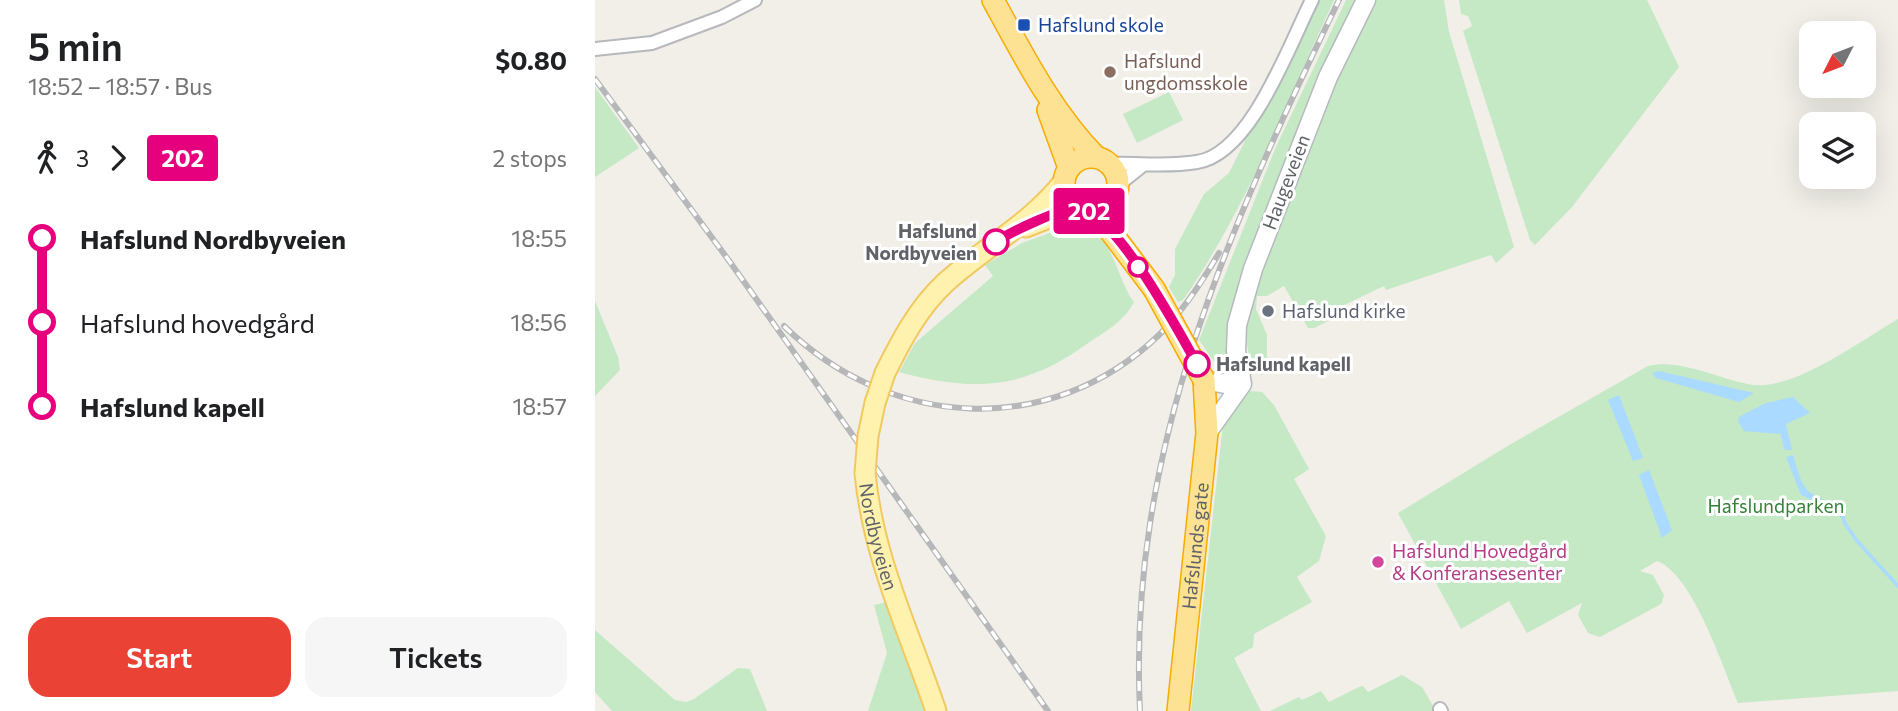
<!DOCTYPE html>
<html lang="en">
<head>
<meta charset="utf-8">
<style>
	body { margin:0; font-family:Commissioner,sans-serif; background:#f6f6f6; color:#202124; height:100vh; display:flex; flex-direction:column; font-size:26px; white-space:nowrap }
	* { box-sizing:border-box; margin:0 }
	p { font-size:23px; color:#757577 }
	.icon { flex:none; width:38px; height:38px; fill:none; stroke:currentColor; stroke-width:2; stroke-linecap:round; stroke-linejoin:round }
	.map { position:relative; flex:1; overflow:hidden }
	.details { display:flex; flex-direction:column; background:#fff; width:595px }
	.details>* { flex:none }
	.badge { padding:0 14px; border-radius:5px; font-size:24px; line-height:46px }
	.needle { width:46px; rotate:228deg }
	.buttons { position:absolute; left:1204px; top:21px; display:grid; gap:14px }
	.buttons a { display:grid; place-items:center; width:77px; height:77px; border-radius:14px; background:#fff; box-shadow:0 7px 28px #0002; font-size:35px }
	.map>.badge { position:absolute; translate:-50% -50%; box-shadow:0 0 0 4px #fff }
	.legs { display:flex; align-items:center; gap:10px; height:77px; padding:0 28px; font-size:23px }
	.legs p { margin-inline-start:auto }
	.summary { display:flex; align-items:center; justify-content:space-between; height:119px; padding:0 28px }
	h1 { font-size:38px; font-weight:600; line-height:52px }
	.button { display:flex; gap:14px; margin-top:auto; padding:14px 28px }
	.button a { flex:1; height:80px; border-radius:21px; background:#ea4335; color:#fff; font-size:28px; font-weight:600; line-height:80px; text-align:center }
	.button a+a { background:#f6f6f6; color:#202124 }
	ul { padding:0 28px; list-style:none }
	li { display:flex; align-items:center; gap:24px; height:84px; font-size:26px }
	li i { display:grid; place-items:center; width:10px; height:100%; margin:0 9px; background:currentColor }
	li i::after { content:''; width:18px; height:18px; margin:-9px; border:5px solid; border-radius:50%; background:#fff }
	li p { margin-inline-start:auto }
	li:first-child i { background:linear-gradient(#0000 50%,currentColor 0) }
	li:last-child i { background:linear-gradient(currentColor 50%,#0000 0) }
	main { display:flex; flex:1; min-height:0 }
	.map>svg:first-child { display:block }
	.green { fill:#c5e8c5 }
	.water { fill:#aadaff }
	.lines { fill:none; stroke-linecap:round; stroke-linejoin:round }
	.stream { stroke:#aadaff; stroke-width:3.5 }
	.street-casing { stroke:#b5b8bc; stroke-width:16 }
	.secondary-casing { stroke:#b6babf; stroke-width:21 }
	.primary-casing { stroke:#f2c960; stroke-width:23 }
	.highway-casing { stroke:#f9ab00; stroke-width:24 }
	.street { stroke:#fff; stroke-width:12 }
	.secondary { stroke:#fff; stroke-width:18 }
	.primary { stroke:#fff2af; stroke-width:19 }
	.highway { stroke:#fde293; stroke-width:21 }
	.rail-casing { stroke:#b6b7b8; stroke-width:6 }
	.rail { stroke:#fff; stroke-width:3.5; stroke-dasharray:10; stroke-linecap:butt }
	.primary-bridge-casing { stroke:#f2c960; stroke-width:23; stroke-linecap:butt }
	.highway-bridge-casing { stroke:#f9ab00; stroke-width:24; stroke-linecap:butt }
	.primary-bridge { stroke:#fff2af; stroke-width:19 }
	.highway-bridge { stroke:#fde293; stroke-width:21 }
	.line-1-casing { stroke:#fff; stroke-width:16 }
	.line-1 { stroke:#e6007e; stroke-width:10 }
	.transit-dot { fill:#1a4fb4; stroke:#fff; stroke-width:2.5 }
	.education-dot { fill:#8d6e63; stroke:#fff; stroke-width:2.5 }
	.stop-1-dot { fill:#fff; stroke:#e6007e; stroke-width:3.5 }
	.worship-dot { fill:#6b7280; stroke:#fff; stroke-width:2.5 }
	.hotel-dot { fill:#d1479c; stroke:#fff; stroke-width:2.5 }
	.labels { text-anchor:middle; stroke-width:6; stroke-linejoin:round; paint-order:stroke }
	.transit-label { font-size:19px; fill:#164399; stroke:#fff; text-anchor:start }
	.education-label { font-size:19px; fill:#785e54; stroke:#fff; text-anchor:start }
	.street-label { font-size:19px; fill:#5f6368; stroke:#fff }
	.stop-label { font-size:19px; font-weight:bold; fill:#5f6368; stroke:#fff; text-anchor:end }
	.worship-label { font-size:19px; fill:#5b616d; stroke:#fff; text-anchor:start }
	.park-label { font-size:19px; fill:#348238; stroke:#fff }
	.hotel-label { font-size:19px; fill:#b23c85; stroke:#fff; text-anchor:start }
</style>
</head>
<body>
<main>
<section class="details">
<div class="summary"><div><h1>5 min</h1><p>18:52 – 18:57 · Bus</p></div><b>$0.80</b></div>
<div class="legs"><svg class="icon" aria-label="walk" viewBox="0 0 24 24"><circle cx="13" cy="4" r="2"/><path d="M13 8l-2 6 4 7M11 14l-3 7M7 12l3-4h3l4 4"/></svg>3<svg class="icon" aria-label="forward" viewBox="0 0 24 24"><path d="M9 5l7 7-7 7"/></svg><b class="badge" style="background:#e6007e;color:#fff">202</b><p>2 stops</p></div>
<ul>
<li><i style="color:#e6007e"></i><b>Hafslund Nordbyveien</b><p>18:55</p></li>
<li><i style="color:#e6007e"></i><span>Hafslund hovedgård</span><p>18:56</p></li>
<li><i style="color:#e6007e"></i><b>Hafslund kapell</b><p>18:57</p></li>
</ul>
<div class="button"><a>Start</a><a>Tickets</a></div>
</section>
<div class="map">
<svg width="1303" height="711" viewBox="0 0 1303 711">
	<rect width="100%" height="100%" fill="#f1efe8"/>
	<path class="green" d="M717 0H739C692 101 652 208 588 300L583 302 574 287 580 275V249L609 194 634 173 655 131 654 125Z
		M751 0H771L648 299 646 373 625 370 604 340 680 149Z
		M779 0H849L854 32 919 247 901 263 896 255 791 290 789 286 745 307 747 314 719 328H713L689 286 672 296H662L661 309 672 335V372L666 375 656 367 650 333 662 275 737 86Z
		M864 0H1052L1084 67 977 207 940 245 935 240 868 31 877 26 873 16 866 14Z
		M0 87 44 148 0 177Z
		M574 92 588 120 542 143 528 114Z
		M482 223C517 228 521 279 539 302 530 320 513 330 496 341 431 389 382 393 304 372L320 343 398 276 390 265 427 243Z
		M0 301 23 357 25 370 0 396Z
		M1303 319V691L1143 703C1128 668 1098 574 1062 561L1045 571 1058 575 1069 595 1066 604 1005 637 993 633 983 615 987 603 932 633 914 601 866 629 803 513 916 444 1053 366C1086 358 1125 380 1158 385 1200 390 1267 340 1303 319Z
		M655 391 667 392 679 405 714 469 699 479 731 536 724 561 702 577 717 602 659 634 658 647 639 658 666 711H596L628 424Z
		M292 602 334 711H273L292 653 279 605Z
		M0 630 80 700 91 702 99 699 143 668 155 669 172 711H17L0 692Z
		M807 675 827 687 841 711H675L704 697 707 700 726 691 734 702 764 687 768 686 773 692Z"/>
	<path class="water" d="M1064 371 1159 393 1144 402 1061 378 1057 373Z
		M1024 395 1048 458 1038 461 1013 400Z
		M1198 397 1215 413 1191 424 1197 450H1190L1185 434 1149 431 1143 422 1144 417 1171 403Z
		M1198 455C1210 495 1208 490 1245 507L1251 521 1248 522 1242 511 1206 495 1191 457Z
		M1054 470 1077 530 1067 538 1044 475Z"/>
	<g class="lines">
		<path class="stream" d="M1249 522 1262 541 1303 586"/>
		<g class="street-casing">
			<path id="street" d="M0 49 57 43 127 17 160 0
				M515 164C544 163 573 167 602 162 656 154 694 45 717 0
				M523 185 548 165
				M845 709 846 711"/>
		</g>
		<g class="secondary-casing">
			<path id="secondary" d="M609 380 630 384 646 373
				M612 433 647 384 641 351 642 325 658 269 733 77 771 0"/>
		</g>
		<g class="primary-casing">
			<g id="primary">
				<path d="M431 227 482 207"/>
				<path d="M290 373C306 341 323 308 350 283 388 248 437 223 469 181"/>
				<path d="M273 436 280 403"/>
				<path id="s1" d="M270 473C278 558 314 631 341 711"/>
			</g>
		</g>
		<g class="highway-casing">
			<g id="highway">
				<path d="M398 0C428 55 457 112 501 157"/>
				<path d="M453 110 474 168"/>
				<circle cx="496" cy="184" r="27"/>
				<path d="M493 211 513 228 559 289"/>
				<path id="s2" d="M583 711 612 433 609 380"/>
			</g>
		</g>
		<use href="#street" class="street"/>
		<use href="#secondary" class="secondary"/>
		<use href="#primary" class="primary"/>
		<use href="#highway" class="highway"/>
		<g class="rail-casing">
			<path id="rail" d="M0 79 135 262 453 711
				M189 326C294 429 455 440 564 335 588 311 607 282 624 253
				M545 711C532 452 634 228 744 0"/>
		</g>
		<use href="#rail" class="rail"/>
		<g class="primary-bridge-casing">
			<path id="primary-bridge" d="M280 403 290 373
				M270 473 273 436"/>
		</g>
		<g class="highway-bridge-casing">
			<path id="highway-bridge" d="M559 289 609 380"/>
		</g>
		<use href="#primary-bridge" class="primary-bridge"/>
		<use href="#highway-bridge" class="highway-bridge"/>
	</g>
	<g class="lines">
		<g class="line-1-casing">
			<path id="line-1" d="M401 242C413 233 470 206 484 208 521 214 583 330 602 364"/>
		</g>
		<use href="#line-1" class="line-1"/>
	</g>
	<rect class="transit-dot" x="422" y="18" width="14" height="14" rx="3.5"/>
	<circle class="education-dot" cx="515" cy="72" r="7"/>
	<g class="stop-1-dot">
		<circle cx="401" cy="242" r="12"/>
		<circle cx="543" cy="267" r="9"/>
		<circle cx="602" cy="364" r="12"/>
	</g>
	<circle class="worship-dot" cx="673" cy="311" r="7"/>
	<circle class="hotel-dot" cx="783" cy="562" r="7"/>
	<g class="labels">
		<g class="transit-label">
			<text x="443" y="32">Hafslund skole</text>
		</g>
		<g class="education-label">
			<text x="529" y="68">Hafslund<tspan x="529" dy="22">ungdomsskole</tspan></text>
		</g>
		<g class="street-label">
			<text transform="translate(691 182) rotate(-69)" y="7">Haugeveien</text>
			<text dy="7" stroke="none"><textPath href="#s1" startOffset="65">Nordbyveien</textPath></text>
			<text dy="7" stroke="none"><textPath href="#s2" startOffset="166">Hafslunds gate</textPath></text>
		</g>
		<g class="stop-label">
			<text x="382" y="238">Hafslund<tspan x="382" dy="22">Nordbyveien</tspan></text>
			<text x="621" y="371" text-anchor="start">Hafslund kapell</text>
		</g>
		<g class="worship-label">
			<text x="687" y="318">Hafslund kirke</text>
		</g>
		<g class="park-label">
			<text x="1181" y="513">Hafslundparken</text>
		</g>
		<g class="hotel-label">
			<text x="797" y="558">Hafslund Hovedgård<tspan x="797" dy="22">&amp; Konferansesenter</tspan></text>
		</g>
	</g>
</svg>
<div class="buttons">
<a><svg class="needle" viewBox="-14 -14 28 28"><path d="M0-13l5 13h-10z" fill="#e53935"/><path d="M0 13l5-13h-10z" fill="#757577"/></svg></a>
<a><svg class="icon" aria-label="layers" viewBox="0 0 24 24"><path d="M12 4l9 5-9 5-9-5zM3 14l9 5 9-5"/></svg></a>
</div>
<b class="badge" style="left:494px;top:211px;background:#e6007e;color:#fff">202</b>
</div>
</main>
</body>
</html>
